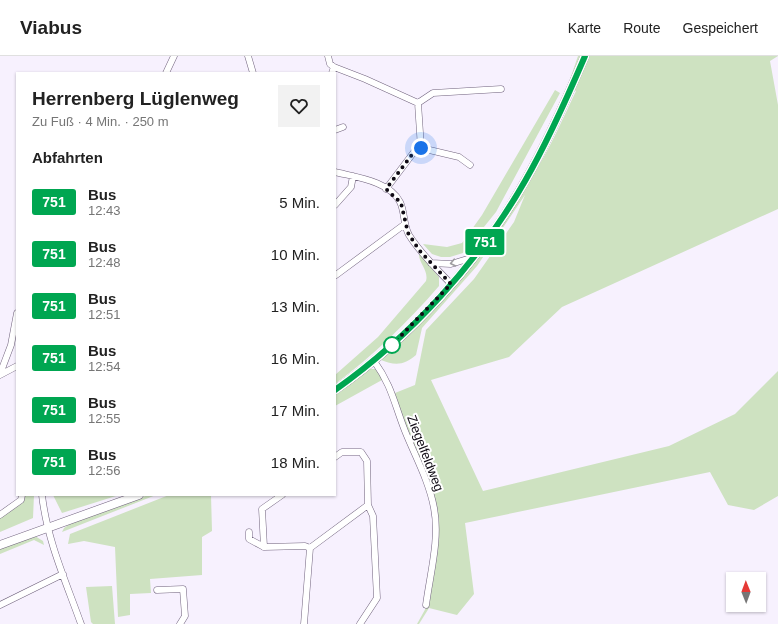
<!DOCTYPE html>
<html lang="de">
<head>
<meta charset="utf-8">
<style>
	body { margin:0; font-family:Arial,sans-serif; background:#f2f2f2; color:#222; height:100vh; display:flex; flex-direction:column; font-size:15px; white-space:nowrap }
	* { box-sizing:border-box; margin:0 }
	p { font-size:13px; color:#767676 }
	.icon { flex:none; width:22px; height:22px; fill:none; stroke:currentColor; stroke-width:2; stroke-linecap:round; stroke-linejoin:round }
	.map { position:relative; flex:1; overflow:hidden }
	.details { position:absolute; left:16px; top:16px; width:320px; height:424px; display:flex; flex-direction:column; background:#fff; border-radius:0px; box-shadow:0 1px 3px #0004 }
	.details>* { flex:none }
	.badge { padding:0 8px; border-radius:3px; font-size:14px; line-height:26px }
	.needle { width:26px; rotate:359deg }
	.controls { position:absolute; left:726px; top:516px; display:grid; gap:8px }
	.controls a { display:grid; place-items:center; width:40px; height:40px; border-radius:0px; background:#fff; box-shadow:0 1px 3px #0004; font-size:20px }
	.you { position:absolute; width:20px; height:20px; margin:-10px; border:3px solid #fff; border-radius:50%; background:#1a73e8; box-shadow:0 0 0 6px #1a73e833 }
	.map>.badge { position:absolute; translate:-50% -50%; box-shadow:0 0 0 2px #fff }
	h2 { padding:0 16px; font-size:15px; line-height:36px }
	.round { display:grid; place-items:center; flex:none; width:42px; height:42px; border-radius:0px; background:#f2f2f2 }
	.head { display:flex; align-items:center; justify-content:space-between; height:68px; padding:0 16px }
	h1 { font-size:19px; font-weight:800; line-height:30px }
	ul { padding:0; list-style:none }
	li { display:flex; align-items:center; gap:12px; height:52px; padding:0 16px }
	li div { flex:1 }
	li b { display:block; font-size:15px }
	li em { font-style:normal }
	li .badge { min-width:44px; font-weight:700; text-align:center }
	header { display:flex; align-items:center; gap:24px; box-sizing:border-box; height:56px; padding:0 20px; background:#fff; border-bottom:1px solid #e0e0e0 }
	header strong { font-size:19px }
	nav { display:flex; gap:22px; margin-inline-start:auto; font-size:14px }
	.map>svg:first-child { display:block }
	.green { fill:#cee2c1 }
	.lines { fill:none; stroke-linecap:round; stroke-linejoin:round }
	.street-casing { stroke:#70627d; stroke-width:7 }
	.secondary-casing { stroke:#70627d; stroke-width:9 }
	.street { stroke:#fff; stroke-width:6 }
	.secondary { stroke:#fff; stroke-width:8 }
	.oneway { stroke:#9f9da1 }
	.line-casing { stroke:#fff; stroke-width:9 }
	.line { stroke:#00a651; stroke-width:6 }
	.walk { stroke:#0f0a14; stroke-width:4; stroke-dasharray:0 7.2 }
	.stop-dot { fill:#fff; stroke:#00a651; stroke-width:2 }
	.labels { text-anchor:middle; stroke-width:4; stroke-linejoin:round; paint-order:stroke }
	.street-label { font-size:13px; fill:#0f0a14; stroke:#fff }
</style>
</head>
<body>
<header>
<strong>Viabus</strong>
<nav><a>Karte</a><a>Route</a><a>Gespeichert</a></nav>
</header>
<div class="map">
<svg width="778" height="568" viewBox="0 0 778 568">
	<rect width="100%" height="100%" fill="#f7f1fe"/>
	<path class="green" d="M578 0H778L770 5 778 49V153L562 251 509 301 431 324 483 435 669 390 735 358 778 315V440L754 454 728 449 710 416 465 467 474 538 457 559 429 552 419 568H417L427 550 436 451 405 371 395 337 415 329 426 274 474 223 514 166 525 139 477 210 422 272 416 299C405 309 395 310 381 304 446 250 497 181 539 109 553 86 564 60 576 35L567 32Z
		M555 34 560 37 496 156 463 197 450 201H441L432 198 423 188 447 191 462 187 482 159Z
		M419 197 439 221V230C407 267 374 299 335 328V319L378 281 426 225C429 214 418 207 419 197Z
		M369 313H375L379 316 382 324 335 350V337Z
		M26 439H34L33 462 0 476V462L19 449Z
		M53 439H119L62 457Z
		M148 439H156L62 476 64 472 71 467Z
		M169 439H211L212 475 202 481V519L150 523 151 537 130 538V559L118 561 115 491 84 485 68 488 70 478Z
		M35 480 43 485 44 489 34 484 0 498V493Z
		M112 530 115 568H93L91 566 86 531Z"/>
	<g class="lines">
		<g class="street-casing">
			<path id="street" d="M248 0 253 17
				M328 0 330 8 334 11
				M166 17 174 0
				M332 17 334 11 365 23 418 47 421 92 414 96 386 133
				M418 47 433 37 501 33
				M335 74 343 71
				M421 92 459 101 470 109
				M335 116C355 121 390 125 400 146 405 156 403 168 409 179 420 197 436 212 451 228
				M335 149 351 131 353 120
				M431 207 451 208 474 201
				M336 219 405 168
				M374 305C392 330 394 347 405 375 415 400 429 425 434 452 440 483 430 518 426 549
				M0 318 11 289 17 257
				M0 319 17 310
				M42 439C47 484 66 526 81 568
				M0 459 21 444 22 439
				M249 476V483L264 491 305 490 310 492
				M264 491 262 453 282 439
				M157 534 183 533 185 560 180 568
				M0 549 63 518
				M304 568 310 492 368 449 367 405 361 396H342L335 401
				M360 568 377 542 373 460 368 449"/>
		</g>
		<g class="secondary-casing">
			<path id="secondary" d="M335 334C410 282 480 205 525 125 548 85 567 42 585 0
				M0 489 139 439"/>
		</g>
		<use href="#street" class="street"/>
		<use href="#secondary" class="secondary"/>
	</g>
	<defs><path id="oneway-chevron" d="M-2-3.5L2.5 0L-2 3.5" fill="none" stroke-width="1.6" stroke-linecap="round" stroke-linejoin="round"/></defs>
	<use class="oneway" href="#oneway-chevron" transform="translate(453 207) rotate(168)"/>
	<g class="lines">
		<g class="line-casing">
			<path id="line" d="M335 334C410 281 479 206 525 125 548 85 567 42 585 0"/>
		</g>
		<use href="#line" class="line"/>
		<path class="walk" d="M392 289 451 228 419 194 408 177 401 147 386 133 414 96 421 92"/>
	</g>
	<circle class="stop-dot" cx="392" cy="289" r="8"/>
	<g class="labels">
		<g class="street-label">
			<text transform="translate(426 397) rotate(69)" y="5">Ziegelfeldweg</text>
		</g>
	</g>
</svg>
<div class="controls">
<a><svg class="needle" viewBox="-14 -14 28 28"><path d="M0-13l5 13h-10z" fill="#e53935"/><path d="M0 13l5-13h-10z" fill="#767676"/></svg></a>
</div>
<div class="you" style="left:421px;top:92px"></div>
<b class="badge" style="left:485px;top:186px;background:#00a651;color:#fff">751</b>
<section class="details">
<div class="head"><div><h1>Herrenberg Lüglenweg</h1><p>Zu Fuß · 4 Min. · 250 m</p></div><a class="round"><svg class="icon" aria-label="heart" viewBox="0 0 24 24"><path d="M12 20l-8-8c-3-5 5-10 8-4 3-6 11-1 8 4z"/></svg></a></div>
<h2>Abfahrten</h2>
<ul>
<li><span class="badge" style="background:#00a651;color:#fff">751</span><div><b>Bus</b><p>12:43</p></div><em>5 Min.</em></li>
<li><span class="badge" style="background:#00a651;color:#fff">751</span><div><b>Bus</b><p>12:48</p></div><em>10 Min.</em></li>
<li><span class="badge" style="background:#00a651;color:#fff">751</span><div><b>Bus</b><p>12:51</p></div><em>13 Min.</em></li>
<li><span class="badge" style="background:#00a651;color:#fff">751</span><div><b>Bus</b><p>12:54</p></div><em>16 Min.</em></li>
<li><span class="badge" style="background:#00a651;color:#fff">751</span><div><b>Bus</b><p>12:55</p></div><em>17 Min.</em></li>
<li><span class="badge" style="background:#00a651;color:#fff">751</span><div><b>Bus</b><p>12:56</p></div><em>18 Min.</em></li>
</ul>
</section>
</div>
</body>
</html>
